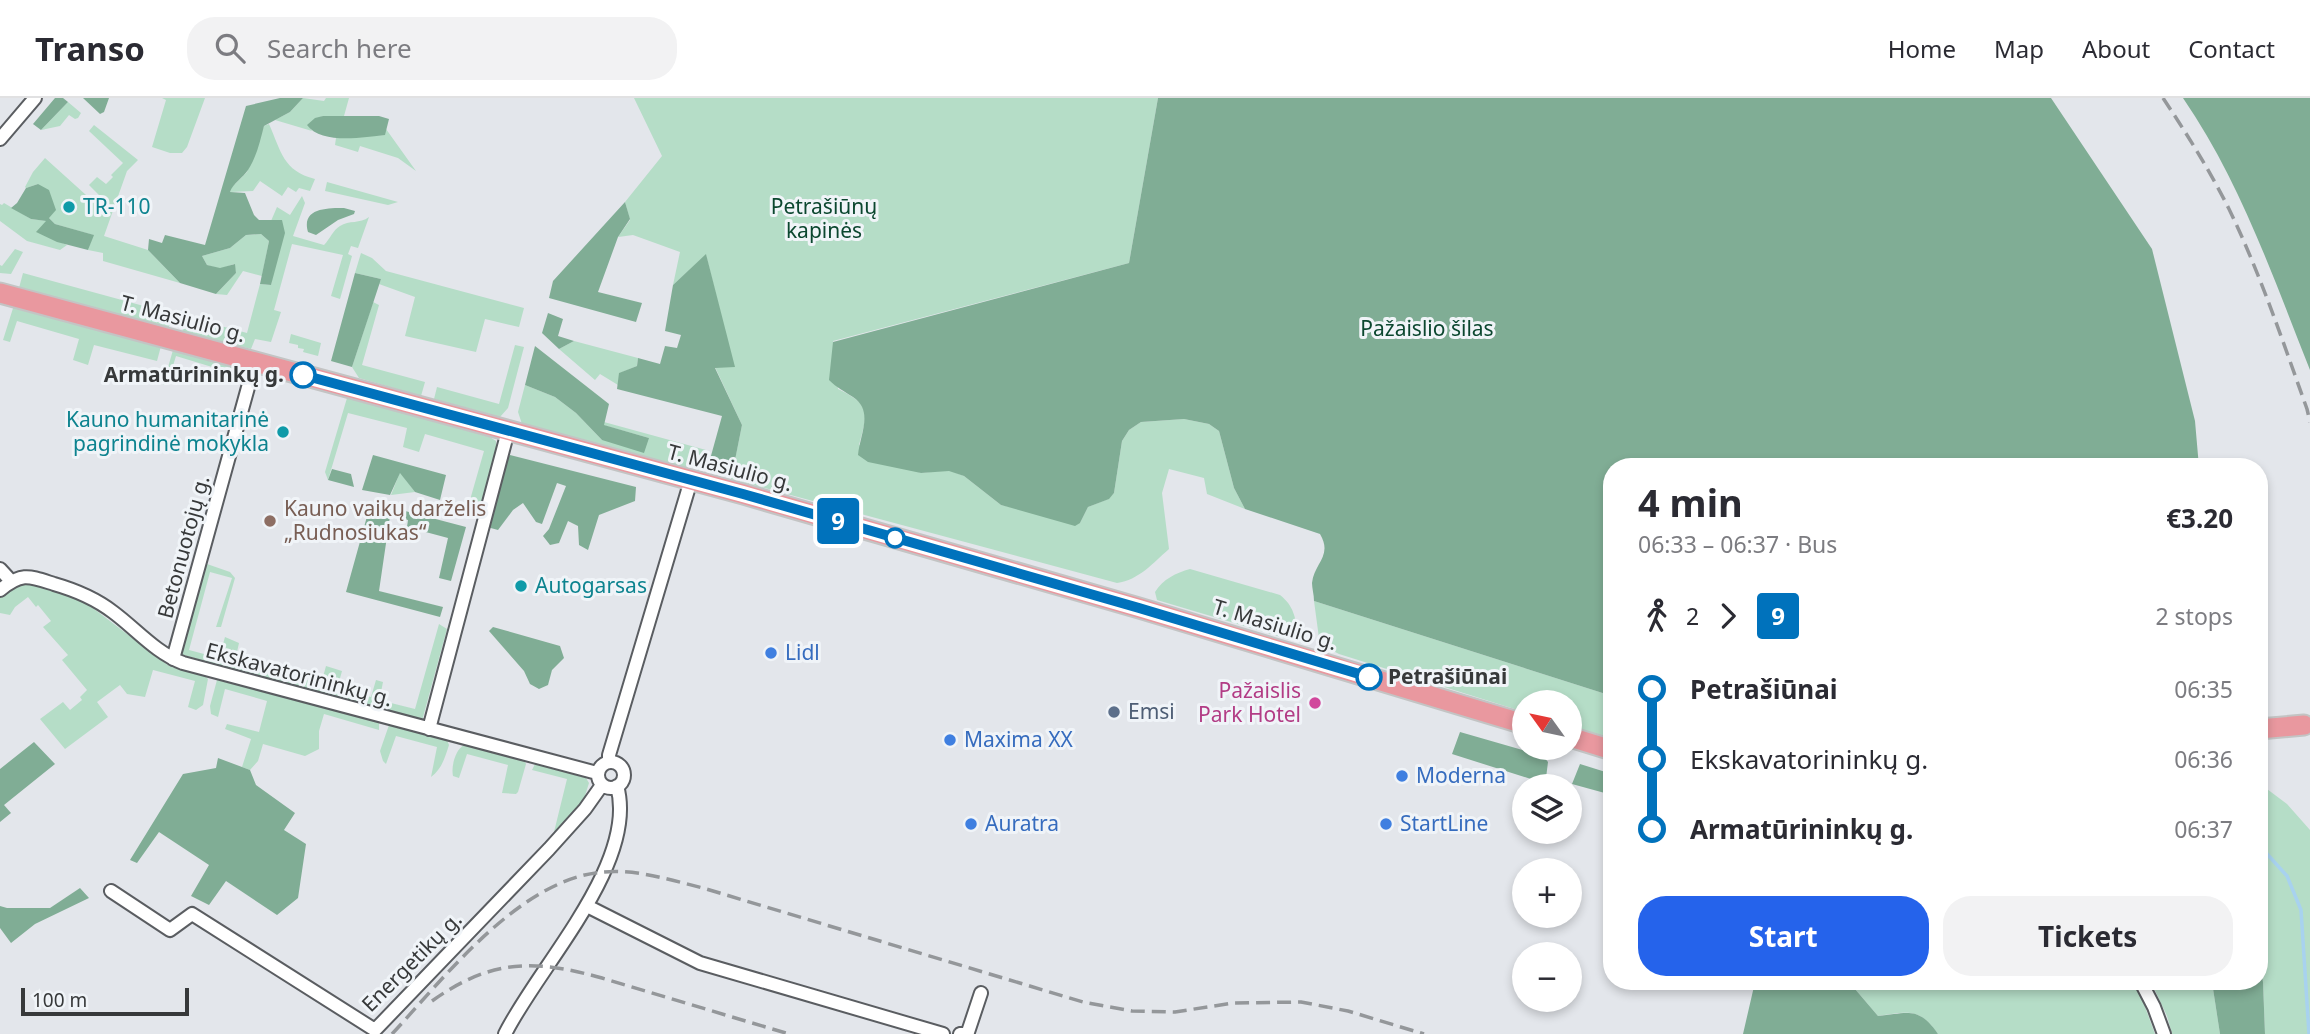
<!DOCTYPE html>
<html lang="en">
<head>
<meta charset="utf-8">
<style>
	body { margin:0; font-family:"Noto Sans",sans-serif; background:#f2f2f3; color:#2b2b33; height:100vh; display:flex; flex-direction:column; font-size:26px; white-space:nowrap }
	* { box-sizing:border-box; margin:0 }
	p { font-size:23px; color:#7c7c81 }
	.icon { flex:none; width:38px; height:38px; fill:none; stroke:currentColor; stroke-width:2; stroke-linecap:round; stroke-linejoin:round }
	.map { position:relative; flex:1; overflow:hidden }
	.drawer { position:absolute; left:1603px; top:360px; width:665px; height:532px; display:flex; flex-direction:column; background:#fff; border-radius:28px; box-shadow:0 4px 10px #0003 }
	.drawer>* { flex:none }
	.badge { padding:0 14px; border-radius:5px; font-size:24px; line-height:46px }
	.needle { width:46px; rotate:303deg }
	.fabs { position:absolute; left:1512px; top:592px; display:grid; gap:14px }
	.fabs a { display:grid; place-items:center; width:70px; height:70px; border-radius:50%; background:#fff; box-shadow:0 4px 10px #0003; font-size:35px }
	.scale { position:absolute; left:21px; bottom:18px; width:168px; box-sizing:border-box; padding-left:7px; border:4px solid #37393a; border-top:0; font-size:19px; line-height:24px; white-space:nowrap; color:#37393a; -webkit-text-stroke:5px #f0f4f8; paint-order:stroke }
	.map>.badge { position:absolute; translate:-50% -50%; box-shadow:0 0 0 4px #fff }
	.legs { display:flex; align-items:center; gap:10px; height:77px; padding:0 35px; font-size:23px }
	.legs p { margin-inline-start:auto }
	.headline { display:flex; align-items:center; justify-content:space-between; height:119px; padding:0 35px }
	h1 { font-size:38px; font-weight:700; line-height:52px }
	.primary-button { display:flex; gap:14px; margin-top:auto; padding:14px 35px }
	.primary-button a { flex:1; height:80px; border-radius:28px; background:#2563eb; color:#fff; font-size:28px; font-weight:700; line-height:80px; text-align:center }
	.primary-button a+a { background:#f2f2f3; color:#2b2b33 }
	ul { padding:0 35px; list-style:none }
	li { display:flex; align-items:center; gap:24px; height:70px; font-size:26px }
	li i { display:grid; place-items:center; width:10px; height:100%; margin:0 9px; background:currentColor }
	li i::after { content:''; width:18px; height:18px; margin:-9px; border:5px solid; border-radius:50%; background:#fff }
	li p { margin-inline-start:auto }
	li:first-child i { background:linear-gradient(#0000 50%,currentColor 0) }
	li:last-child i { background:linear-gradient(currentColor 50%,#0000 0) }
	header { display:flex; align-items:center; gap:42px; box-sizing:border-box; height:98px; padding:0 35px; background:#fff; border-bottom:2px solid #e1e1e2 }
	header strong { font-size:33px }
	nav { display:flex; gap:38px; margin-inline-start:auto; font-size:24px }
	.search { width:490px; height:63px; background:#f2f2f3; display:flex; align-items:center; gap:18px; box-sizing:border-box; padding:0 24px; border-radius:28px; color:#7c7c81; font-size:26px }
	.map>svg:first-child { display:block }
	.green { fill:#b5ddc7 }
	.forest { fill:#80ad95 }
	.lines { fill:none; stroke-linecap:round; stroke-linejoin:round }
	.stream { stroke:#a8d2ef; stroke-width:3.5 }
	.street-casing { stroke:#5a5d61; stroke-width:16 }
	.primary-casing { stroke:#c3c4c4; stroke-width:23 }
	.street { stroke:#fff; stroke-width:12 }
	.primary { stroke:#e9989f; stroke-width:19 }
	.rail { stroke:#94979a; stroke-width:3.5; stroke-dasharray:14 7; stroke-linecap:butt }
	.line-1-casing { stroke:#fff; stroke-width:16 }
	.line-1 { stroke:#0072bc; stroke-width:10 }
	.culture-dot { fill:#0f9aa8; stroke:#f0f4f8; stroke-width:2.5 }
	.stop-1-dot { fill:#fff; stroke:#0072bc; stroke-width:3.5 }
	.education-dot { fill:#8d6e63; stroke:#f0f4f8; stroke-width:2.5 }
	.shop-dot { fill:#3f7fe0; stroke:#f0f4f8; stroke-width:2.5 }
	.hotel-dot { fill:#d1479c; stroke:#f0f4f8; stroke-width:2.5 }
	.service-dot { fill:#5c6f8a; stroke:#f0f4f8; stroke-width:2.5 }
	.labels { text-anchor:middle; stroke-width:6; stroke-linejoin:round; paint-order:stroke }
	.culture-label { font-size:21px; fill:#0d838f; stroke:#f0f4f8; text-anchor:start }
	.park-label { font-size:21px; fill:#0b472f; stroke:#f0f4f8 }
	.street-label { font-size:21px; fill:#37393a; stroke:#f0f4f8 }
	.stop-label { font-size:21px; font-weight:bold; fill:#37393a; stroke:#f0f4f8; text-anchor:end }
	.education-label { font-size:21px; fill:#785e54; stroke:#f0f4f8; text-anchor:start }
	.shop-label { font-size:21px; fill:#366cbe; stroke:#f0f4f8; text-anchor:start }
	.hotel-label { font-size:21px; fill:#b23c85; stroke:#f0f4f8; text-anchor:end }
	.service-label { font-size:21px; fill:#4e5e75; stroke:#f0f4f8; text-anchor:start }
</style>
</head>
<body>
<header>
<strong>Transo</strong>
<div class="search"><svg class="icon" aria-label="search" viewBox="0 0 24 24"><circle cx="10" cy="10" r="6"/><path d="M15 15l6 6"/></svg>Search here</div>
<nav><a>Home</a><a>Map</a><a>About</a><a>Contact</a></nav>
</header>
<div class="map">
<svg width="2310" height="936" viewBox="0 0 2310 936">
	<rect width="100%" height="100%" fill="#e3e6eb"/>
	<path class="green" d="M162 0H205L187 49 182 55H170L152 49 166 2Z
		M303 0 324 3 326 0H349L344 18H323L308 27 312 33 275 22 290 14Z
		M634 0H1158L1129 165 833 243 838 291C871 307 868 314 859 347L921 375 949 372 964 378 1001 407 1080 425 1088 409 1108 401 1114 395 1122 343 1129 332 1141 324 1184 321 1209 326 1219 333 1234 390 1245 411 1207 396 1204 380 1169 371 1162 395 1169 451C1153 465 1139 482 1117 485L731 381 742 327 715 269H734L706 157 673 187 680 154 633 137 618 139 630 122 625 104 662 58Z
		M68 4 81 15 78 20 75 21 69 17 60 28 41 32Z
		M269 26C281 53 283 73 315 81L310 93 299 90 296 94 288 89 282 98 260 83 253 93 230 94 231 90 247 74 264 28Z
		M94 27 138 62 127 73 104 138 148 152 180 185 103 163V155L88 152 93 137 55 126 49 120 38 86 26 90 25 89 33 74 45 60 96 106 102 100 89 87 97 79 106 86 113 79 111 77 123 65 89 33Z
		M386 31 416 73 398 60 360 48 358 54 335 47 336 40 384 37Z
		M327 84 398 104 388 107 325 93Z
		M302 98 305 105 293 138 324 147C330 141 333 132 340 128 349 122 360 126 369 119L358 150 351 148 348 156 352 158 340 201 331 198 343 157 292 146 274 212 281 214 271 244 255 241 251 251 182 234 187 219 247 235 260 186 271 187 282 122 271 123 277 109 290 117Z
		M4 105 31 121 47 123 37 134 67 147 60 152 27 143 0 123V106L2 107Z
		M261 136 269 143 262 178 243 173 227 197 216 196 236 175 234 166 220 171 207 167 202 158 230 150 246 137Z
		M15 151 23 154 11 176 0 175V167L2 168Z
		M361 155 372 160 386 173 524 210 519 229 485 221 476 254 405 238 415 199 379 186 381 181 355 175Z
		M23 175 173 216 168 232 19 190Z
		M373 204 379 207 362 267 425 284 421 298 359 280 352 269Z
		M14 207 161 248 157 263 94 247 88 267 73 262 79 241 17 223 10 244 3 242Z
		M291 236 321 245 318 258 303 254 304 251 298 250V247L289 245Z
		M574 243 638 260 637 268 620 275 618 287 600 276 595 282 559 251Z
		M515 247 524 249 508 310 500 319 434 301 437 289 499 306Z
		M173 252 237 270 235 276 176 258 167 287H163Z
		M525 287 555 299 576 315 602 342 649 340 603 327 604 324 706 352 704 366 689 361 686 371 522 326 518 314Z
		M347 300 490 339 496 343V353L478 417 470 415 468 409 484 353 425 336 419 354 403 349 407 330 348 315 328 382 325 374Z
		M400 374 415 394 391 397Z
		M207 466 230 474 235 480 221 529H216L232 480 210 474 189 552 219 560 225 539 239 545 235 563 321 586 326 568 342 573 337 591 371 599 376 582 383 584 381 594 388 597 387 604 415 611 439 526 447 531 422 623 180 556 205 467Z
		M1190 471 1280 497C1294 508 1295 519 1298 535L1291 542 1157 502 1155 494C1163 481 1176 475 1190 471Z
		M24 484 38 485 85 504 169 568 205 578 208 581 203 607 196 612 188 609 195 583 153 572 145 599 127 596 120 587 97 604 108 619 65 651 40 621 63 604 70 612 82 602 80 599 87 592 62 562 68 557 43 529 51 523 38 507 36 509 28 499 15 509 10 517 0 515V500L16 487Z
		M1314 503 1612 598V641L1570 628V604H1524V614L1339 556 1324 548 1319 540Z
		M217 582 374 621 379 624V632L324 616 319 633V651L305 658 263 646 258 663 250 672 242 669 251 641 225 631 227 626 259 634 267 603 225 591 218 619 211 616 210 608Z
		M389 627 447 642 449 647C445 659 442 671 431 679L437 649 396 638 386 666 383 663 380 653Z
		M464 647 524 662 526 666 518 694 516 696 502 695 508 667 467 656 459 680 453 678C451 669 455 652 464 647Z
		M535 666 586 680 589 685 584 701 554 734 567 681 532 672Z
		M2259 685 2287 706 2310 732V936H2265L2263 884 2259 861Z
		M1849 884H2133L2144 906 2155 936H1938C1919 909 1908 914 1878 918Z
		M2151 884H2212L2220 936H2172L2167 918Z"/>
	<path class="forest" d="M55 0H63L68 4 41 32 33 26Z
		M83 0H109L104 14 100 16Z
		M280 0H303L290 14 264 28C260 43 257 58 248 72 243 80 233 85 230 94L245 95 254 117 259 122H282L285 135 271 187 260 186 269 143 261 136 246 137 230 150 202 158 207 167 220 170 235 166 236 175 216 196 180 185 148 152 149 141 162 145 165 137 205 147 246 8Z
		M1158 0H2051L2152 151 2195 323 2199 369H1612V598L1314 503C1314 497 1312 490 1312 485 1314 465 1333 458 1320 436L1245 411 1234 390 1219 333 1209 326 1184 321 1141 324 1129 332 1122 343 1114 395 1109 401 1088 409 1080 425 1075 428 1001 407 964 378 949 373 921 375 868 364 858 357C860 336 874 313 853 299 844 293 837 290 829 282L833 244 1129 165Z
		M2183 0H2310V272C2273 179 2240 83 2183 0Z
		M323 18H379L389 21 385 37C364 39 321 47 307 27L315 20Z
		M38 86 49 92 56 112 49 120 55 126 94 137 88 152 57 144 36 134 46 123 31 121 11 110 17 105 26 90Z
		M625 104 630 121 618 139 598 194 642 205 636 224 549 200 553 183Z
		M344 110 355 113 354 116 338 122 316 137 308 134C301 110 327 110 344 110Z
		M706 156 735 269 715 270 742 327 733 372 715 371 709 365 722 318 617 291 619 275 637 268 638 260 660 266 665 248 677 250 681 237 665 233 673 187Z
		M355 175 381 181 352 269 331 263Z
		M548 215 563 221 558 238 574 243 559 251 542 235Z
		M535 248 609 306 604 327 649 340 644 355 602 342 576 315 555 299 525 287Z
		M373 357 446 377 440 402 415 394 400 375 390 397 362 392Z
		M510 357 636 389 635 403 599 417 588 452 579 447 578 428 568 423 559 445 550 447 543 438 549 431 566 388 557 385 542 426 536 424 523 405 513 412 498 432 487 429 504 364Z
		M332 371 351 376 354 389 328 382Z
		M371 404 466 429 451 483 439 480 448 440 407 429 408 422 390 418 379 493 443 509 440 519 346 494Z
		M493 529 560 548 564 560 552 572 548 587 539 591 530 586 524 573 489 533Z
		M1460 634 1543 658 1548 664 1546 680 1537 683 1452 656Z
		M34 644 55 666 4 707 11 715 0 724V671Z
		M218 660 250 672 256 687 295 715 284 732 306 746 298 800 277 817 226 783 209 807 191 798 209 767 159 734 137 765 130 762 183 676 216 670Z
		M1580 666 1612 676V697L1572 686Z
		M80 790 89 800 35 826 11 845 0 830V808L7 810H50Z
		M2259 861 2263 884 2265 936H2220L2212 884H2259Z
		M1755 884H1849L1878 918C1908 915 1919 908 1938 936H1743Z"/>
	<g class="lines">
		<path class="stream" d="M2259 747 2287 778 2301 812 2309 936"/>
		<g class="street-casing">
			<path id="street" d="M0 41 35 0
				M0 471 11 483
				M0 492C22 474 29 478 54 486 75 492 96 501 113 514 136 531 156 555 183 565L597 675
				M173 561 255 264
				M429 631 508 333
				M598 677a13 13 0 1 1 26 0a13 13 0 1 1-26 0Z
				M609 664V657L691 382
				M111 793 170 832 192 816 375 932 549 751 585 711 602 687
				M587 808 700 865 943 936
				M2141 884 2154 909 2164 936
				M505 936C538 869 639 765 617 688
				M960 936 968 934 981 895"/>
		</g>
		<g class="primary-casing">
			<path id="primary" d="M0 195 743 396 1139 510 1524 626
				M2259 631 2304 627
				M1570 639 1612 652"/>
		</g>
		<use href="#street" class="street"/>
		<use href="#primary" class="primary"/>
		<path class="rail" d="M2163 0C2187 36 2210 73 2229 111 2260 175 2283 244 2307 311L2310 324
			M432 903C491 861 534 861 602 880L789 936
			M392 936C445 879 520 781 603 774 637 771 670 782 703 790L1083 904 1132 913 1175 914 1233 905 1301 904 1348 913 1424 936"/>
	</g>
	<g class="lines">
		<g class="line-1-casing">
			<path id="line-1" d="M303 277 743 396 1139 510 1369 579"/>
		</g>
		<use href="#line-1" class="line-1"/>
	</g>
	<g class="culture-dot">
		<circle cx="69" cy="109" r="7"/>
		<circle cx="283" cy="334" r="7"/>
		<circle cx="521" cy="488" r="7"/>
	</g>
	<g class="stop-1-dot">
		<circle cx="303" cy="277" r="12"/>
		<circle cx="895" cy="440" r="9"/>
		<circle cx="1369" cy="579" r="12"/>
	</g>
	<circle class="education-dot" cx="270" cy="423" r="7"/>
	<g class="shop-dot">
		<circle cx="771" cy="555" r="7"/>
		<circle cx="950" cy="642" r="7"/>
		<circle cx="1402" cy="678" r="7"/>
		<circle cx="971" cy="726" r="7"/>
		<circle cx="1386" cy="726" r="7"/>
	</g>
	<circle class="hotel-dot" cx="1315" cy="605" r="7"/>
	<circle class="service-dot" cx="1114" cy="614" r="7"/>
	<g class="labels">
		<g class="culture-label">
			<text x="83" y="116">TR-110</text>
			<text x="269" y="329" text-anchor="end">Kauno humanitarinė<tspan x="269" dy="24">pagrindinė mokykla</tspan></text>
			<text x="535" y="495">Autogarsas</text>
		</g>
		<g class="park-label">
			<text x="824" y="116">Petrašiūnų<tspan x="824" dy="24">kapinės</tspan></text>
			<text x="1427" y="238">Pažaislio šilas</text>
		</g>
		<g class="street-label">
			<text transform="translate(183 221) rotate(15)" y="7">T. Masiulio g.</text>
			<text transform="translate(730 370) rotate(15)" y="7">T. Masiulio g.</text>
			<text transform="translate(184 449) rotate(-75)" y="7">Betonuotojų g.</text>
			<text transform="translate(1275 527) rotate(17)" y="7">T. Masiulio g.</text>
			<text transform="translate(299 577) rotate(15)" y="7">Ekskavatorininkų g.</text>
			<text transform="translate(412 864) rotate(-45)" y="7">Energetikų g.</text>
		</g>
		<g class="stop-label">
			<text x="284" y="284">Armatūrininkų g.</text>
			<text x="1388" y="586" text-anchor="start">Petrašiūnai</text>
		</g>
		<g class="education-label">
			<text x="284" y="418">Kauno vaikų darželis<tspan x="284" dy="24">„Rudnosiukas“</tspan></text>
		</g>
		<g class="shop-label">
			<text x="785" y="562">Lidl</text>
			<text x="964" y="649">Maxima XX</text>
			<text x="1416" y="685">Moderna</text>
			<text x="985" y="733">Auratra</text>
			<text x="1400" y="733">StartLine</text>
		</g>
		<g class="hotel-label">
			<text x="1301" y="600">Pažaislis<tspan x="1301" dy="24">Park Hotel</tspan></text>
		</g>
		<g class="service-label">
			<text x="1128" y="621">Emsi</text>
		</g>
	</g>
</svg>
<div class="fabs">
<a><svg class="needle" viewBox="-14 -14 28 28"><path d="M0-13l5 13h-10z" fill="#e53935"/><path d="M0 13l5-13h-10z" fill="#7c7c81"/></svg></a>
<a><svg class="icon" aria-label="layers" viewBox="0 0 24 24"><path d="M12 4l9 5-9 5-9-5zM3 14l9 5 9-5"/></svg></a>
<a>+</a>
<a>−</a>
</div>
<div class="scale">100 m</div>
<b class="badge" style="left:838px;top:423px;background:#0072bc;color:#fff">9</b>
<section class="drawer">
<div class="headline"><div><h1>4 min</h1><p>06:33 – 06:37 · Bus</p></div><b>€3.20</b></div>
<div class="legs"><svg class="icon" aria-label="walk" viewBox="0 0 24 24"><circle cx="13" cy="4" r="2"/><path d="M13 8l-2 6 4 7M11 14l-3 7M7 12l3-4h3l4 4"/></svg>2<svg class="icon" aria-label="forward" viewBox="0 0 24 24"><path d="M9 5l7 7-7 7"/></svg><b class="badge" style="background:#0072bc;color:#fff">9</b><p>2 stops</p></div>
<ul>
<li><i style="color:#0072bc"></i><b>Petrašiūnai</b><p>06:35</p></li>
<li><i style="color:#0072bc"></i><span>Ekskavatorininkų g.</span><p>06:36</p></li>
<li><i style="color:#0072bc"></i><b>Armatūrininkų g.</b><p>06:37</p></li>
</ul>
<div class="primary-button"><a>Start</a><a>Tickets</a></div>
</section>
</div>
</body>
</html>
